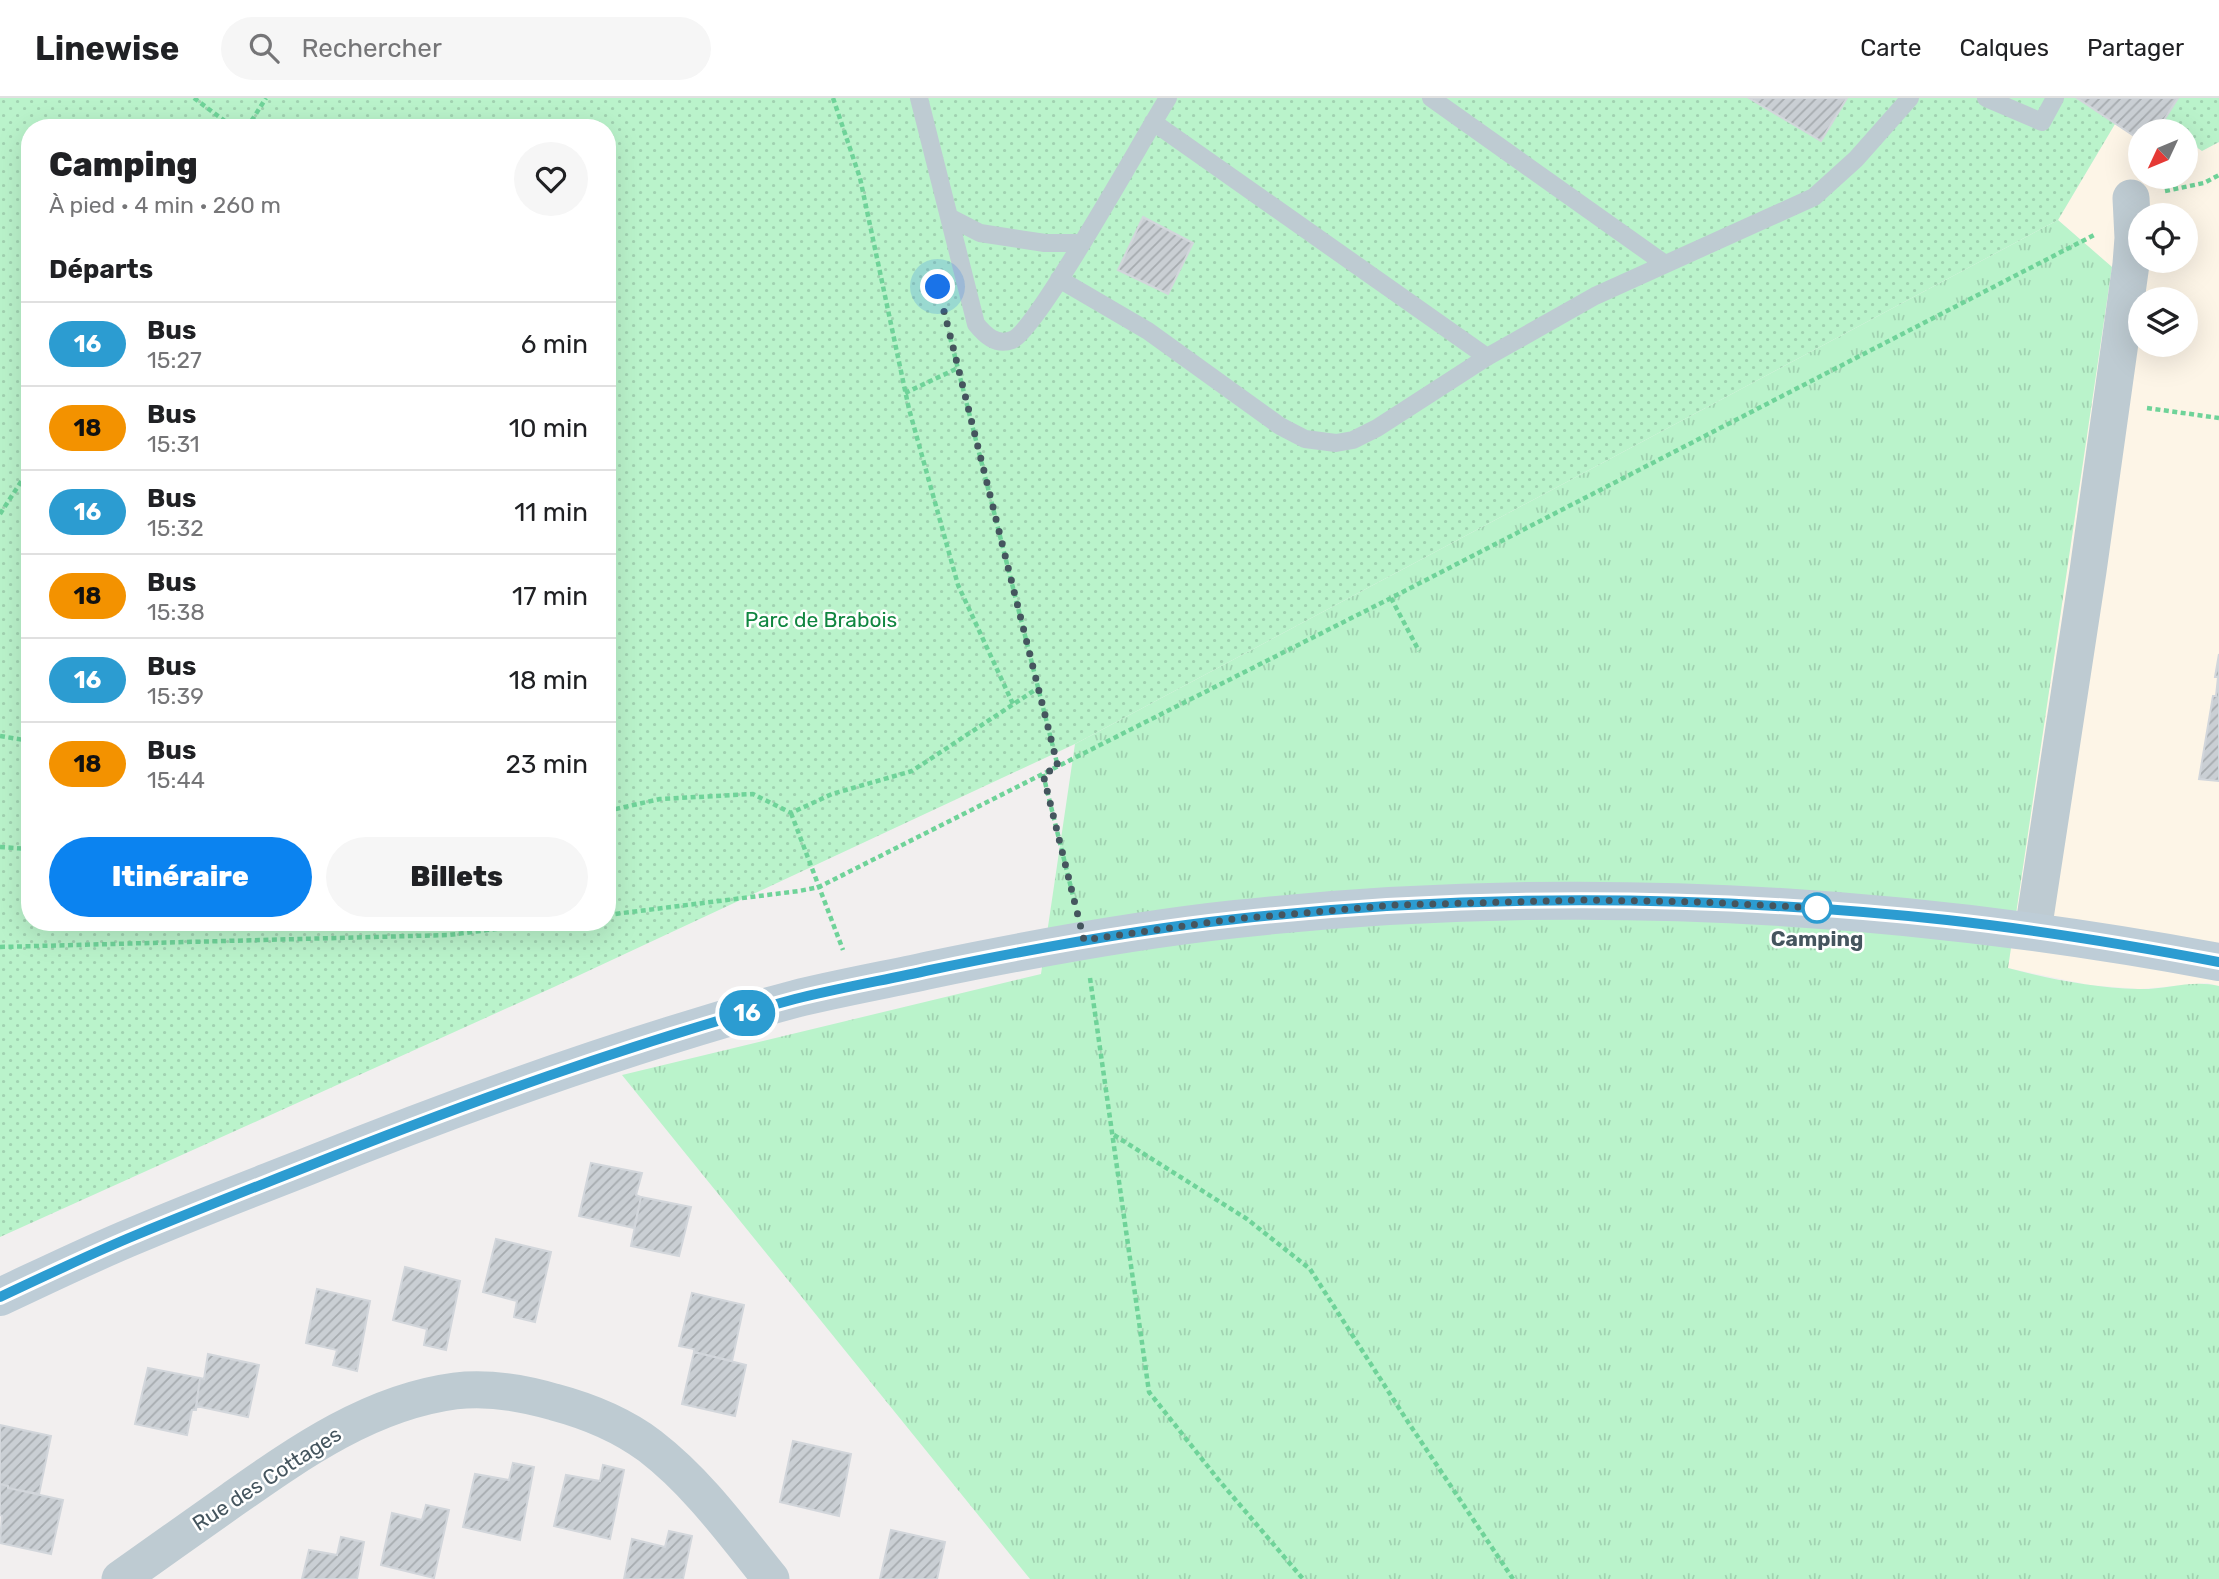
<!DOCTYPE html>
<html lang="fr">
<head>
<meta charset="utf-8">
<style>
	body { margin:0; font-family:Rubik,sans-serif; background:#f6f6f6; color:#202124; height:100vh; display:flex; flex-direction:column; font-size:26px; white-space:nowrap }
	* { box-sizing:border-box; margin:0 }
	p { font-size:23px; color:#757577 }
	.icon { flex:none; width:38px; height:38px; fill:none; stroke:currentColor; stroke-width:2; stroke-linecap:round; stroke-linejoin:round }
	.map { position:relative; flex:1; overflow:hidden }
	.sheet { position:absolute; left:21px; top:21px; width:595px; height:812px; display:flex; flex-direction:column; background:#fff; border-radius:28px; box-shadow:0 7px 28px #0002 }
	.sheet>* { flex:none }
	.badge { padding:0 14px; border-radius:23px; font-size:24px; line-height:46px }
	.needle { width:46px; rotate:226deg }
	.fabs { position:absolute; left:2128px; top:21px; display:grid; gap:14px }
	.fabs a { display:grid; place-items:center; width:70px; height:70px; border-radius:50%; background:#fff; box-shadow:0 7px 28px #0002; font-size:35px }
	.you { position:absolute; width:35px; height:35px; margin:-18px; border:5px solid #fff; border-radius:50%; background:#1a73e8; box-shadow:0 0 0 10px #1a73e833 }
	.map>.badge { position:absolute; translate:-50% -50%; box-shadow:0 0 0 4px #fff }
	h2 { padding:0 28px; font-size:26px; line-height:63px }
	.round { display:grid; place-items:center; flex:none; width:74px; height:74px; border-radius:37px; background:#f6f6f6 }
	.head { display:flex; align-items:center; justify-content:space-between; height:119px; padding:0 28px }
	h1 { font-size:33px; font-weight:800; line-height:52px }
	.cta { display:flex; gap:14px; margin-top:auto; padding:14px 28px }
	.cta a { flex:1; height:80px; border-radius:42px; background:#0b83f0; color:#fff; font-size:28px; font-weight:800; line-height:80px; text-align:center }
	.cta a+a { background:#f6f6f6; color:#202124 }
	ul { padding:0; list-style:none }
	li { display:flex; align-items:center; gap:21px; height:84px; padding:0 28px; border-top:2px solid #e0e0e0 }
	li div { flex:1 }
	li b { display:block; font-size:26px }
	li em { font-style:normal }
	li .badge { min-width:77px; font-weight:700; text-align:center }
	header { display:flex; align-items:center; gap:42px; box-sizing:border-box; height:98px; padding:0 35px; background:#fff; border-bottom:2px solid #e0e0e0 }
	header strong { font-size:33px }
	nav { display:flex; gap:38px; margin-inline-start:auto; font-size:24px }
	.search { width:490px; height:63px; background:#f6f6f6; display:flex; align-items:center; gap:18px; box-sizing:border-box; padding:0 24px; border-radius:38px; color:#757577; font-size:26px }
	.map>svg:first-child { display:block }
	.commercial { fill:#fdf5e7; fill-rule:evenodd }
	.grass { fill:url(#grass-tufts) }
	.park { fill:url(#park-dots); fill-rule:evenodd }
	.building { fill:url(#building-hatch); stroke:#d2d6db; stroke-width:2 }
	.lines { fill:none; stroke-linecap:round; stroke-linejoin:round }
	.path { stroke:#6fd399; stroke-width:4.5; stroke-dasharray:5 3.5; stroke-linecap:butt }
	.lane { stroke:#becbd2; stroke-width:18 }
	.street { stroke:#becbd2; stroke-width:37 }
	.secondary { stroke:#becdd7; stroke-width:38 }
	.line-casing { stroke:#fff; stroke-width:16 }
	.line { stroke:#2c9cd1; stroke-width:10 }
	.walk { stroke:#45555e; stroke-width:7; stroke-dasharray:0 12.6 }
	.stop-dot { fill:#fff; stroke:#2c9cd1; stroke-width:3.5 }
	.labels { text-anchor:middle; stroke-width:5; stroke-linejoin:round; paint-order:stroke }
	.park-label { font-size:21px; fill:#108640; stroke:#fff }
	.stop-label { font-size:21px; font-weight:bold; fill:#45555e; stroke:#fff }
	.street-label { font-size:21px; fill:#45555e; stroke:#fff }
</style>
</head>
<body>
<header>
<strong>Linewise</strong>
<div class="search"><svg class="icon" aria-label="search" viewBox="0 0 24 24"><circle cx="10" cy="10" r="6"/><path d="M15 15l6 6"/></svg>Rechercher</div>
<nav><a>Carte</a><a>Calques</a><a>Partager</a></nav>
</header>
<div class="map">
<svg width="2219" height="1481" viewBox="0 0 2219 1481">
	<defs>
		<pattern id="grass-tufts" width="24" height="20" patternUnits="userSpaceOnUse" patternTransform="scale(1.75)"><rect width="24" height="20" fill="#baf3cb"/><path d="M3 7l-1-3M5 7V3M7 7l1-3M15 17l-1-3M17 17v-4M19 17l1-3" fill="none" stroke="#a1d2b1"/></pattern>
		<pattern id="park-dots" width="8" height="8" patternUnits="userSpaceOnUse" patternTransform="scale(1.75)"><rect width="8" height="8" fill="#baf3cb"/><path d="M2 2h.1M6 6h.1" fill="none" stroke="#a1d2b1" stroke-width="1.8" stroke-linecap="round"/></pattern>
		<pattern id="building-hatch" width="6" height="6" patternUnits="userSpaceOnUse" patternTransform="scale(1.75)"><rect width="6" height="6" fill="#cacfd4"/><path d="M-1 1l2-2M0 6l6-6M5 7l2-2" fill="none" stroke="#a6abaf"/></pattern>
	</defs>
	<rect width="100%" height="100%" fill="#f2efef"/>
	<path class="commercial" d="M2115 26 2140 42V79H2186V42L2202 53 2219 44V888L2207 885 2140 891 2090 887 2008 870 2112 169 2058 122ZM2140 117H2186V163H2140ZM2140 201H2186V247H2140Z"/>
	<path class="grass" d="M2058 122 2112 169 2008 870C2049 881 2095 890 2138 891 2165 892 2192 881 2219 888V1481H1030L622 977 1041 876 1075 646Z"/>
	<path class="park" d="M0 0H2219V44L2202 53 2186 42V33H2173L2162 26 2157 33H2140V42L2115 26 2058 122 1075 646 554 889 0 1139ZM30 30H607V824H30Z"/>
	<path class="building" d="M1749 0H1847L1821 43Z
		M2077 0H2178L2157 33H2140V42Z
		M1143 119 1193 145 1168 196 1118 172Z
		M2219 556V683L2199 681 2213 598H2216L2218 579H2215Z
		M591 1065 642 1075 636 1097 641 1099 634 1130 579 1118Z
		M641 1099 691 1109 679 1158 631 1148Z
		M496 1141 551 1154 535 1224 514 1219 517 1203 483 1194Z
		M405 1169 460 1183 446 1252 424 1247 427 1231 393 1222Z
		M317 1191 370 1203 357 1273 333 1267 337 1252 306 1245Z
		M692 1195 744 1207 732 1263 694 1254V1251L679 1248Z
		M694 1254 746 1267 735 1318 682 1306Z
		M208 1256 259 1267 248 1319 196 1308 200 1280 204 1281Z
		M148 1270 200 1280 196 1312H192L187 1337 135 1326Z
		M0 1327 51 1338 39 1396 8 1390V1388L0 1386Z
		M793 1343 851 1356 839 1418 780 1404Z
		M513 1365 534 1369 520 1442 463 1429 475 1376 509 1382Z
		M603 1367 624 1372 610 1441 554 1428 566 1377 600 1383Z
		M0 1386 8 1388V1390L63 1402 51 1456 0 1445 2 1418 0 1417Z
		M426 1407 449 1412 434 1480 381 1467 392 1415 422 1422Z
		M891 1432 945 1444 937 1481H880Z
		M669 1433 692 1438 683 1481H624L632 1441 665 1449Z
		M341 1439 364 1444 357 1481H302L309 1452 337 1457Z"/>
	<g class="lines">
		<path class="path" d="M194 0 234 30
			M833 0 860 80 909 311 958 487 1013 606
			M247 30 266 0
			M2165 93 2204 85 2219 77
			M950 239 1058 669
			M905 295 958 270
			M2147 310 2219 320
			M0 416 30 370
			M1391 500 1419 553
			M0 638 30 643
			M1043 676 1075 806
			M607 713 660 701 753 696 791 715 832 696 912 673 1038 590
			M791 715 843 852
			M0 749 30 751
			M607 817 799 793 819 789 1391 500 2096 136
			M0 849 449 837 550 824
			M1090 880 1149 1294 1217 1380 1303 1481
			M1114 1037 1247 1121 1310 1171 1406 1321 1513 1481"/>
		<path class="lane" d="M919 0 976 226C985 237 996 248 1012 242 1037 233 1145 36 1168 0
			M1431 0 1665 166
			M1986 0 2042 24 2055 0
			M1153 24 1487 259
			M949 119 980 135 1045 145H1081
			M1059 181 1148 233 1280 328 1305 341 1336 345 1353 342 1377 330 1487 259 1595 198 1814 99 1856 61 1910 0"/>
		<path class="street" d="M2033 833 2088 473 2131 166 2133 140 2131 100
			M120 1481C158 1454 195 1428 233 1401 300 1354 371 1304 455 1293 488 1289 523 1295 554 1304 588 1313 622 1327 650 1348 698 1385 733 1434 771 1481"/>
		<path class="secondary" d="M0 1199C45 1178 90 1156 136 1137 192 1113 250 1091 306 1069 467 1004 628 946 795 901 839 890 885 882 930 872 1031 851 1133 832 1236 821 1566 785 1893 803 2219 864"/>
	</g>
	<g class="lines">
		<g class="line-casing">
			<path id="line" d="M0 1199C45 1178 90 1156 136 1137 192 1114 250 1091 306 1069 467 1005 628 946 795 901 839 890 885 882 930 872 1031 851 1133 832 1236 821 1471 795 1711 797 1947 822 2038 832 2129 847 2219 864"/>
		</g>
		<use href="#line" class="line"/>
		<path class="walk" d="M938 189 1058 669 1043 676 1084 842 1234 821 1395 807 1583 802 1701 804 1817 810"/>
	</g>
	<circle class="stop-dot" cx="1817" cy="810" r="14"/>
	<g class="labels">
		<g class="park-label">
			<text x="821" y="529">Parc de Brabois</text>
		</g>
		<g class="stop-label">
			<text x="1817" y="848">Camping</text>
		</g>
		<g class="street-label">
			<text transform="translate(267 1381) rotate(-33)" y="7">Rue des Cottages</text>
		</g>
	</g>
</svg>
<div class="fabs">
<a><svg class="needle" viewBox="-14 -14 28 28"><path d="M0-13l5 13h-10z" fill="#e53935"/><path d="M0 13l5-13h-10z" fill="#757577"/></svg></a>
<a><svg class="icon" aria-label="locate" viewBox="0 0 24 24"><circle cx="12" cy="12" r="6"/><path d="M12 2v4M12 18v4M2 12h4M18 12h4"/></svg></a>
<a><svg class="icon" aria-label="layers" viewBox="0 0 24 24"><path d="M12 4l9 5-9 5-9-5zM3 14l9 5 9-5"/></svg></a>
</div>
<div class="you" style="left:938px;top:189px"></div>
<b class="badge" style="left:747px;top:915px;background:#2c9cd1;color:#fff">16</b>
<section class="sheet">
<div class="head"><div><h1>Camping</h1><p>À pied · 4 min · 260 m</p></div><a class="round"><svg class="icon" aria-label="heart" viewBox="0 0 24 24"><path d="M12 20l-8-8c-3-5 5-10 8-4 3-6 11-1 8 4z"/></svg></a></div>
<h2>Départs</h2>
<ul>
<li><span class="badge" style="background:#2c9cd1;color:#fff">16</span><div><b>Bus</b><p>15:27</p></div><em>6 min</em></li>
<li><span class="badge" style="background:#f39200;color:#111">18</span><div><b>Bus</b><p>15:31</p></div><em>10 min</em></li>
<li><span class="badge" style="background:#2c9cd1;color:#fff">16</span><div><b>Bus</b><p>15:32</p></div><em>11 min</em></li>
<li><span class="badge" style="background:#f39200;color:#111">18</span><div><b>Bus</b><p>15:38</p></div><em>17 min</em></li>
<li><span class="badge" style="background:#2c9cd1;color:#fff">16</span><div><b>Bus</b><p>15:39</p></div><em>18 min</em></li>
<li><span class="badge" style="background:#f39200;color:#111">18</span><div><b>Bus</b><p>15:44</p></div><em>23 min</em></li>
</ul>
<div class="cta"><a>Itinéraire</a><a>Billets</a></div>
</section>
</div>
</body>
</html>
